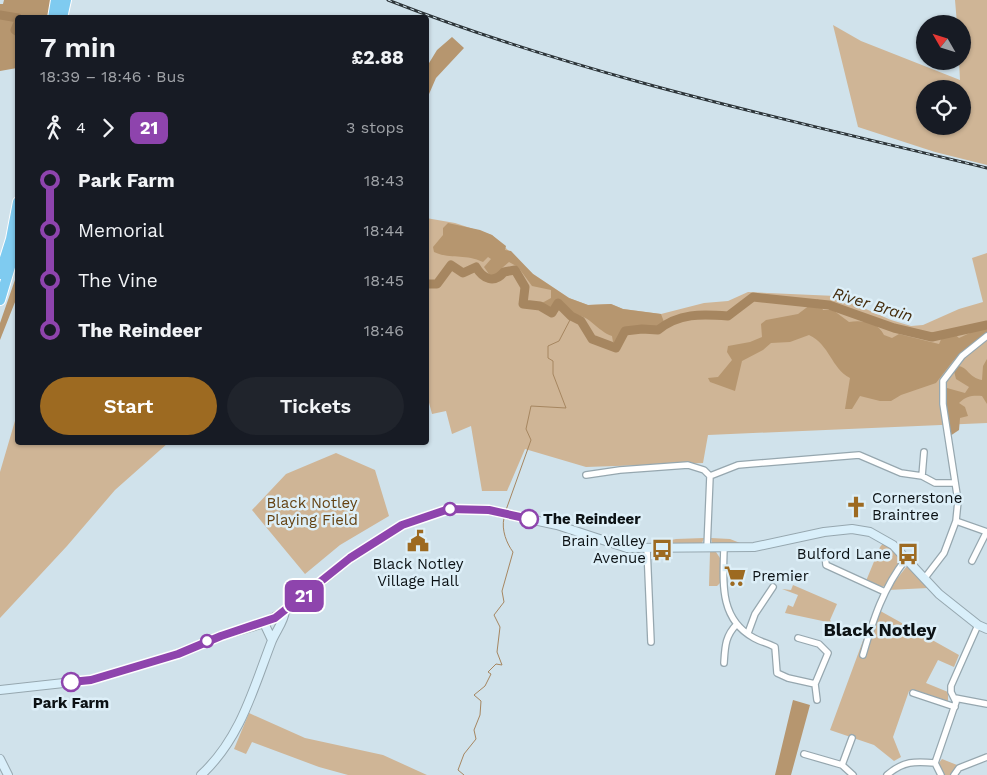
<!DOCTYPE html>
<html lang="en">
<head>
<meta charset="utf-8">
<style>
	body { margin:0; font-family:"Work Sans",sans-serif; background:#20242c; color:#f1f3f6; height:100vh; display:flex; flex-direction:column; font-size:19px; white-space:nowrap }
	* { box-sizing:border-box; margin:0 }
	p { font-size:16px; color:#9ea1a6 }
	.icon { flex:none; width:28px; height:28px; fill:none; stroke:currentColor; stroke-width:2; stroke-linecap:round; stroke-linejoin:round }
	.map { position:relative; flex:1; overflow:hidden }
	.side { position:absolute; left:15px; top:15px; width:414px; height:430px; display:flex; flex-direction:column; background:#171b24; border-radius:5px; box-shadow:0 1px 4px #0004 }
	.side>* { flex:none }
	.badge { padding:0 10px; border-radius:8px; font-size:18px; line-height:32px }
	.needle { width:32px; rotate:309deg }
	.tools { position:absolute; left:916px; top:15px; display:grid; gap:10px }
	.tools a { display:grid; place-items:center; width:55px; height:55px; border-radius:50%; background:#171b24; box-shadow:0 1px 4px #0004; font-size:25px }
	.map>.badge { position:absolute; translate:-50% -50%; box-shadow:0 0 0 2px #fff }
	.legs { display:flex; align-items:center; gap:8px; height:55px; padding:0 25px; font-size:16px }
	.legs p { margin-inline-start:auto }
	.overview { display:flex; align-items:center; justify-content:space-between; height:85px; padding:0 25px }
	h1 { font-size:28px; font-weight:600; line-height:38px }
	.button { display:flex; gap:10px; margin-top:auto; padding:10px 25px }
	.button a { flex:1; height:58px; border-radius:30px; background:#9d6a21; color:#fff; font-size:20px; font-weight:600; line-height:58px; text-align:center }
	.button a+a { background:#20242c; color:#f1f3f6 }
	ul { padding:0 25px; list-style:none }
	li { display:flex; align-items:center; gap:18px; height:50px; font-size:19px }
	li i { display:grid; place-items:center; width:8px; height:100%; margin:0 6px; background:currentColor }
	li i::after { content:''; width:12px; height:12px; margin:-6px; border:4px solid; border-radius:50%; background:#171b24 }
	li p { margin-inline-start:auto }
	li:first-child i { background:linear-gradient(#0000 50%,currentColor 0) }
	li:last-child i { background:linear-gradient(currentColor 50%,#0000 0) }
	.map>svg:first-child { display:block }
	.green { fill:#cfb596; fill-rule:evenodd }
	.forest { fill:#b6966f }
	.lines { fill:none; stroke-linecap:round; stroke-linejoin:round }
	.stream { stroke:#a68660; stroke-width:1 }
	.river { stroke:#a68660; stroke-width:9 }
	.street-casing { stroke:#96a7af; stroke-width:8 }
	.secondary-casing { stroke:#96a7af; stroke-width:10 }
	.highway-casing { stroke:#fff; stroke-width:12 }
	.street { stroke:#fff; stroke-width:5.5 }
	.secondary { stroke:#d9effa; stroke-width:8 }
	.highway { stroke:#7fcbf0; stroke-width:10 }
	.rail-casing { stroke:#2d3539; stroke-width:3 }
	.rail { stroke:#ddeff8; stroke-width:1; stroke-dasharray:4; stroke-linecap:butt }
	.line-1-casing { stroke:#fff; stroke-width:11 }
	.line-1 { stroke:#8e44ad; stroke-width:8 }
	.stop-1-dot { fill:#fff; stroke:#8e44ad; stroke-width:2.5 }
	.labels { text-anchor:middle; stroke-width:5; stroke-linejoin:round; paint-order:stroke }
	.poi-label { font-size:15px; fill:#0c1215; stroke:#ddeff8; text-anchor:start }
	.park-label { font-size:15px; fill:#644213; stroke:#ddeff8 }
	.stop-label { font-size:15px; font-weight:bold; fill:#0c1215; stroke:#ddeff8; text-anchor:start }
	.water-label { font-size:16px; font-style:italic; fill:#442c0c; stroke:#ddeff8 }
	.quarter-label { font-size:18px; font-weight:bold; fill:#0c1215; stroke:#ddeff8 }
</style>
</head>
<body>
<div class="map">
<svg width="987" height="775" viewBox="0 0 987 775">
	<rect width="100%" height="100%" fill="#d0e2eb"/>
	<path class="green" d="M955 0H987V165L935 152 858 127 833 25 861 41 960 80 959 61H962V24H957ZM925 89H962V126H925Z
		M426 218 455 223 492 235 533 274 569 298 588 305 611 304 623 309 661 314 704 303 728 301 748 292 836 296 891 320 911 326 923 325 959 309 983 302 972 258 987 253V423L708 435 703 463 586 467 525 449 507 491H482L471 426 452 434 446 411 432 414 426 391Z
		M17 414 18 442 168 443 115 490 67 546 0 618V472Z
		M336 453 375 470 389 516 340 545 305 574 252 510 286 474Z
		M704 538 702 543 698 545H662V542L676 539Z
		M711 538 730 539 740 543V546L712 544Z
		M885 541 902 558 885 586 881 587 866 581 880 547Z
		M710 552H716L720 558V583L717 586H709Z
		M907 566H909L932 589 930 591 928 588 888 590Z
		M793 585 837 604 830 620 832 623 785 613 788 605 793 607 798 595 782 589 791 590Z
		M875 608 959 655 954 667 938 660 926 683 948 692V705L909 691 893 737 901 757 894 761 874 745 830 730Z
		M249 713 305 738 383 755 427 775H348L319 767 252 742 246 754 234 749Z
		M942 759 957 765 951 775H943L938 764Z"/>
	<path class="forest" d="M4 0H54L49 17 18 18 17 68 0 71V4H3Z
		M452 37 464 48 436 78 426 101V68L437 50Z
		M448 223 480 230 492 235 506 246 505 250 511 251 533 274 569 298 588 305 611 304 623 309 661 314 664 322 659 327 629 328 620 346 613 342 612 336C597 331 590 315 574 315L562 303 549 314 544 311 542 303 551 298V290L532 286 518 267 509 262 502 268 500 274 491 277 484 267 491 259 488 257 483 262C464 253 451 260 434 252L433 247 443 235V228Z
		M17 274V297L0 340V323Z
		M818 299 823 310H833L849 322C862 320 878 322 884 335L892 338 899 334 939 344 943 335 952 332 959 338 987 325V333L953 361 936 383 901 395 891 401H880L860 396 852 409H845L850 378C831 368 830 345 809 335L790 342 771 343 763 350 742 361 735 391 710 382 708 378 718 377 732 360 727 352 728 346 750 342 762 337 761 324 766 320 798 314Z
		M987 359V404L982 396C973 395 966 396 959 403L965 407 968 416 960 418 959 430 950 436 945 412 944 391 947 388 965 393 969 387 956 379 954 371 958 366C968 367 969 378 982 380L983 366Z
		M793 700 810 705 791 775H775Z"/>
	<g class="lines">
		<path class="stream" d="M506 510 531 440 526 429 531 406 566 408 553 374V361L548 358V346L559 341 571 318
			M464 775 458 770 464 754 476 739 474 730 480 715 481 701 474 695 485 686 491 674 488 672 496 664 502 665 497 652 500 627 494 615 504 602 502 591 513 552C507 544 501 530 504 518"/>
		<path class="river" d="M0 15 18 18
			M18 23 15 30 18 32
			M426 284H437L451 265 463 273 476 267C483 279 494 284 504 272L515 270 525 287 523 304 540 306 552 313 558 303 571 316 581 321 592 339 616 348 625 331 642 329 658 330C679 313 701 314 728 316L753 297 829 305 894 328 932 337 987 325"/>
		<g class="street-casing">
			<path id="street" d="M586 475 620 470 688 465 704 470 710 476 707 548
				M710 476 738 465 859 455 901 473 922 476 935 483H953
				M922 476 924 452
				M956 521 987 532
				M647 548 651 642
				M724 548C723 582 719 619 754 638 761 642 768 643 775 647L777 673 788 678 815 684 817 700
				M825 553 826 565 885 592
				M972 561 986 533
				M924 579 944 553 956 521 958 501 943 404V381L962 356 987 336
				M748 633 755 614 773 587
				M798 638 819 644 828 653 815 684
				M863 655C873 620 883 588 906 559
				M724 663C725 647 725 636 737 624
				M913 693 955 707
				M955 698 987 704
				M804 754 842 765 853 775
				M935 763 941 775
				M842 765 852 738
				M887 775C903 761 915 761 935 763L956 702 951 692V686L978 625
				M954 775 959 768 987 757"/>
		</g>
		<g class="secondary-casing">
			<path id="secondary" d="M264 623 272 640
				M0 690 91 680 178 654 221 636 264 623 285 611 350 558 402 525 449 509 489 510 524 518 557 525 627 548 754 547 824 532 852 529 870 532 893 545 939 594 978 625 987 629
				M0 759 8 775
				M201 775C240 739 253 690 271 643 275 632 284 622 285 611"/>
		</g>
		<g class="highway-casing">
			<path id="highway" d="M53 18 56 0
				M62 18 66 0
				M0 274 11 239 18 202
				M0 300 18 240"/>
		</g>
		<use href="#street" class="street"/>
		<use href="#secondary" class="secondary"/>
		<use href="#highway" class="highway"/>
		<g class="rail-casing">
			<path id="rail" d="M388 0C582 76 785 119 987 168"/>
		</g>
		<use href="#rail" class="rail"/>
	</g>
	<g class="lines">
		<g class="line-1-casing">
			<path id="line-1" d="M71 682 91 680 178 654 221 636 275 618 350 558 402 525 449 509 489 510 529 519"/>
		</g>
		<use href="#line-1" class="line-1"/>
	</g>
	<defs>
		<g id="church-bare" transform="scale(1.725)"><path d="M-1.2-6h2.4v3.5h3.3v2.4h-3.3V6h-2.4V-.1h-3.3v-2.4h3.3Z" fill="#9d6a21" stroke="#ddeff8" stroke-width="2.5" paint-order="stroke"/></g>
		<g id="civic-bare" transform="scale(1.725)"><path d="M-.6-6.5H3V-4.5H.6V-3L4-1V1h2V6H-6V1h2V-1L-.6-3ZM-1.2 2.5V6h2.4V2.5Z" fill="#9d6a21" stroke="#ddeff8" stroke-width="2.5" paint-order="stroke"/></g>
		<g id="bus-bare" transform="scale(1.725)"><path d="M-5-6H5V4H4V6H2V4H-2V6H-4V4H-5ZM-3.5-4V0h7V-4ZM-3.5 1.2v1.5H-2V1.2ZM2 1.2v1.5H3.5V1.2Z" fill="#9d6a21" stroke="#ddeff8" stroke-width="2.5" paint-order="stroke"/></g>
		<g id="supermarket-bare" transform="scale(1.725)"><path d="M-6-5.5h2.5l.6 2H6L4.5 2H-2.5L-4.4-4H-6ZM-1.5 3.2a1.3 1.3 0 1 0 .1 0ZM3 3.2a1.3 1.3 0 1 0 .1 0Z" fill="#9d6a21" stroke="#ddeff8" stroke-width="2.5" paint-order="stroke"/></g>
	</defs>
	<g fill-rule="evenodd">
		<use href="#church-bare" x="856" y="507"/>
		<use href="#civic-bare" x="418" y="541"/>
		<use href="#bus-bare" x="662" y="550"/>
		<use href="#bus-bare" x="908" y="554"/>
		<use href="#supermarket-bare" x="735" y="576"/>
	</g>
	<g class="stop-1-dot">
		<circle cx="450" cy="509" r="6"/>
		<circle cx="529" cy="519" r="9"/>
		<circle cx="207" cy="641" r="6"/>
		<circle cx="71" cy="682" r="9"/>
	</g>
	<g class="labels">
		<g class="poi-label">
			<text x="872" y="503">Cornerstone<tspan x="872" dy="17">Braintree</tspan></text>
			<text x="646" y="546" text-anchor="end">Brain Valley<tspan x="646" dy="17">Avenue</tspan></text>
			<text x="891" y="559" text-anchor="end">Bulford Lane</text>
			<text x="418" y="569" text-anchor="middle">Black Notley<tspan x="418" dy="17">Village Hall</tspan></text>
			<text x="752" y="581">Premier</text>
		</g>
		<g class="park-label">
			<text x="312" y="508">Black Notley<tspan x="312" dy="17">Playing Field</tspan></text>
		</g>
		<g class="stop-label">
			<text x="543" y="524">The Reindeer</text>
			<text x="71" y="708" text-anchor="middle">Park Farm</text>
		</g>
		<g class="water-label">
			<text transform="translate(873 304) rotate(17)" y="6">River Brain</text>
		</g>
		<g class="quarter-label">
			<text x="880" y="636">Black Notley</text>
		</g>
	</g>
</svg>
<div class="tools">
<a><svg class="needle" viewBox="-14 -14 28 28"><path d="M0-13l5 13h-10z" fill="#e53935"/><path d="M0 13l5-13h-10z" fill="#9ea1a6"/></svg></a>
<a><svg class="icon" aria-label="locate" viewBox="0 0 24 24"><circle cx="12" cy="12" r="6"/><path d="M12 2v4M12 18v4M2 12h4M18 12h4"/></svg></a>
</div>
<b class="badge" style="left:304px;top:596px;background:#8e44ad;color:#fff">21</b>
<section class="side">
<div class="overview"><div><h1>7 min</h1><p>18:39 – 18:46 · Bus</p></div><b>£2.88</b></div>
<div class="legs"><svg class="icon" aria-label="walk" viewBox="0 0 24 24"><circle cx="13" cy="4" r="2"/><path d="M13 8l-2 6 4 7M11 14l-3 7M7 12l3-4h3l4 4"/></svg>4<svg class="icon" aria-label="forward" viewBox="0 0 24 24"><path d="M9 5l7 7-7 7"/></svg><b class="badge" style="background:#8e44ad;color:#fff">21</b><p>3 stops</p></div>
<ul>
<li><i style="color:#8e44ad"></i><b>Park Farm</b><p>18:43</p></li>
<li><i style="color:#8e44ad"></i><span>Memorial</span><p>18:44</p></li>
<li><i style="color:#8e44ad"></i><span>The Vine</span><p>18:45</p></li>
<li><i style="color:#8e44ad"></i><b>The Reindeer</b><p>18:46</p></li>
</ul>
<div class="button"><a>Start</a><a>Tickets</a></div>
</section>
</div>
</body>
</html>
